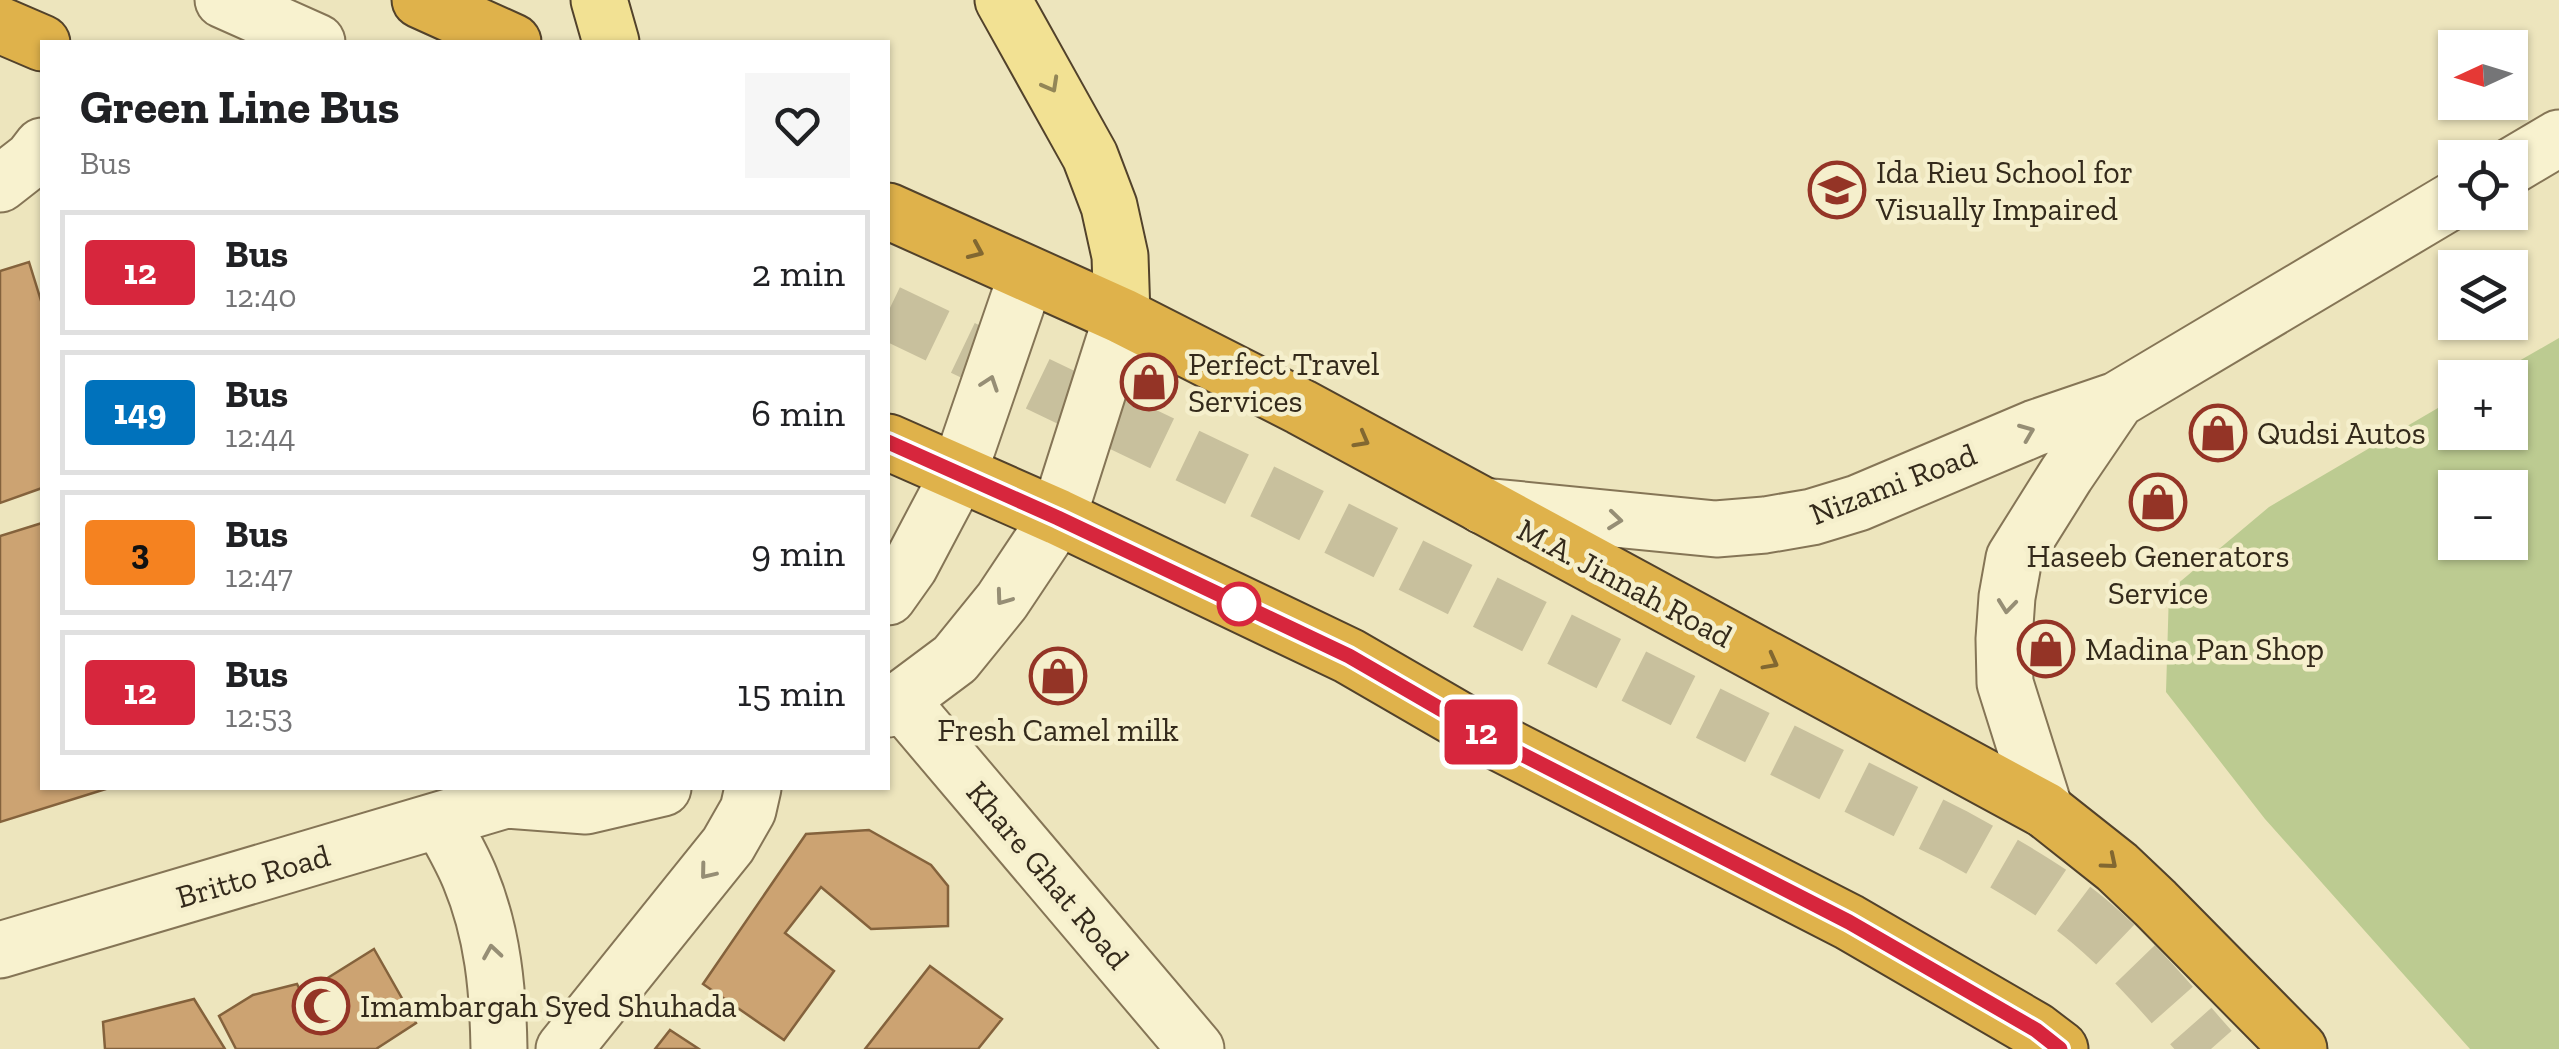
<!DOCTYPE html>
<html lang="en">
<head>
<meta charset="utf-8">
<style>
	body { margin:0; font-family:"Zilla Slab",serif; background:#f6f6f6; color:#202124; height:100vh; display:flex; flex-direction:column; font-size:38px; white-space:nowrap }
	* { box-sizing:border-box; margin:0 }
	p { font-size:32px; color:#757577 }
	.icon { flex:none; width:55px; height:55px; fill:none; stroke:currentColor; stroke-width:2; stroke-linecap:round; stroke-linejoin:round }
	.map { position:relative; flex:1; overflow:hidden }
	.panel { position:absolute; left:40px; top:40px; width:850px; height:750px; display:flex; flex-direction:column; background:#fff; border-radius:0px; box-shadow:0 2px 8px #0004 }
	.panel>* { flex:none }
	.badge { padding:0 20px; border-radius:8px; font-size:35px; line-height:65px }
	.needle { width:65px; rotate:266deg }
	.fabs { position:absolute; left:2438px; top:30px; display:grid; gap:20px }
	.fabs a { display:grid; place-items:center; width:90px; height:90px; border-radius:0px; background:#fff; box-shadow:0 2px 8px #0004; font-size:50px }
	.map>.badge { position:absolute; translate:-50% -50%; box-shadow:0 0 0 5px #fff }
	.round { display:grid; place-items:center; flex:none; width:105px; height:105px; border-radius:0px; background:#f6f6f6 }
	.head { display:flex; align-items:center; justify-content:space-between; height:170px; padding:0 40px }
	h1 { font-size:48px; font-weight:700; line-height:75px }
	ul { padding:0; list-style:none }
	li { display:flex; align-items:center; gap:30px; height:125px; margin:0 20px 15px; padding:0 20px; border:5px solid #e0e0e0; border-radius:0px }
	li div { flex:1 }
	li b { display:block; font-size:38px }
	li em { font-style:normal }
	li .badge { min-width:110px; font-weight:700; text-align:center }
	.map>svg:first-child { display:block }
	.green { fill:#bccb91; fill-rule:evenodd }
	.building { fill:#cca372; stroke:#84623c; stroke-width:2.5 }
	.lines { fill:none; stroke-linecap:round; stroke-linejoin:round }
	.minor-tunnel { stroke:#c8c09d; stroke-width:55; stroke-dasharray:55 28; stroke-linecap:butt }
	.minor-casing { stroke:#857556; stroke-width:59 }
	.major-casing { stroke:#52422b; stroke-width:59 }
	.highway-casing { stroke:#52422b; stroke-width:59 }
	.minor { stroke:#f8f2cf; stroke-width:55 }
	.major { stroke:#f2e193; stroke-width:55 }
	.highway { stroke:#dfb24b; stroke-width:55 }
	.oneway { stroke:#938657 }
	.oneway2 { stroke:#816731 }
	.oneway3 { stroke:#968e75 }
	.line-casing { stroke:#fff; stroke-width:22 }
	.line { stroke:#d7263d; stroke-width:15 }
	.stop-dot { fill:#fff; stroke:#d7263d; stroke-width:5 }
	.labels { text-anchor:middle; stroke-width:9; stroke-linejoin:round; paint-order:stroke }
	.poi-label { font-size:32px; fill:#342a1b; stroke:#f5efcc; text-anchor:start }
	.street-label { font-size:32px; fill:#342a1b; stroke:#f5efcc }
</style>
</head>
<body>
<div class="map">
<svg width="2559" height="1049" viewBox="0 0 2559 1049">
	<rect width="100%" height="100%" fill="#ede5bd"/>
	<path class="green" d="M2559 338V1049H2470L2265 819 2166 692 2169 591 2269 507 2455 398V432H2510V378L2491 377ZM2455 488H2510V542H2455Z"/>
	<path class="building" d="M29 262 42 304V488L0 503V271Z
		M42 523V788H109L0 822V536Z
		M869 830 931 865 948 886V926L871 929 821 887 785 933 834 971 784 1040 703 984 806 834Z
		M374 949 416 1023 376 1049H236L219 1016 253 995 297 984 302 994Z
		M930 966 1002 1019 978 1049H865Z
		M194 999 225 1049H105L103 1022Z
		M670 1030 699 1049H655Z"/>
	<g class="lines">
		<path class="minor-tunnel" d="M888 312 1272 496 1953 835C2000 861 2048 887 2089 921 2134 959 2172 1005 2211 1049"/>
		<g class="minor-casing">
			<path id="minor" d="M223 0 317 42
				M2510 167 2559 138
				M0 184 32 159 42 146
				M1483 506 1716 529 1765 525 1812 517 1858 503 2035 428 2117 400 2455 199
				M888 597 910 566 958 475 1027 274
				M901 701 1196 1049
				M888 709 955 659 1002 601 1058 517 1122 316
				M2045 810 2005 683 2004 639 2007 597 2014 558 2066 475 2117 400
				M441 821C451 840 462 858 470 878 493 933 498 990 499 1049
				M0 950 506 800 586 806 663 788
				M564 1049 728 845 748 810 753 788"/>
		</g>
		<g class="major-casing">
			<path id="major" d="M599 0 611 42
				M1003 0 1090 156 1109 206 1120 256 1122 316"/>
		</g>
		<g class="highway-casing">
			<path id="highway" d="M420 0 513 42
				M0 25 42 43
				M888 211 1122 316 1301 407 2045 810 2117 867 2155 903 2299 1049
				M888 442 1058 517 1349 656 1494 740 1849 922 2035 1030 2060 1049"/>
		</g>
		<use href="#minor" class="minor"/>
		<use href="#major" class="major"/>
		<use href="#highway" class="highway"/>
	</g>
	<defs><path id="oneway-chevron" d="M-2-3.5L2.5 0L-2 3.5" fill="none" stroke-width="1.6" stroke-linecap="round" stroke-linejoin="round" transform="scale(2.5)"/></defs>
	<use class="oneway" href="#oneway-chevron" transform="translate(1051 85) rotate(61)"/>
	<g class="oneway2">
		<use href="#oneway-chevron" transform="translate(976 251) rotate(24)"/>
		<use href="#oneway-chevron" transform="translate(1362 440) rotate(29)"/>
		<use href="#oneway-chevron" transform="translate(1771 662) rotate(28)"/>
		<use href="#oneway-chevron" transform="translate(2110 862) rotate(40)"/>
	</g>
	<g class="oneway3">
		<use href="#oneway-chevron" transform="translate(990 383) rotate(-71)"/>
		<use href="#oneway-chevron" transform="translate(2027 432) rotate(-22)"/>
		<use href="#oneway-chevron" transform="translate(1615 520) rotate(6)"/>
		<use href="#oneway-chevron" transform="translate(1003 598) rotate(126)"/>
		<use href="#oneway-chevron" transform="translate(2007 606) rotate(96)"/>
		<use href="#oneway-chevron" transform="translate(707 872) rotate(129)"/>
		<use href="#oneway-chevron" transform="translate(492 952) rotate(-99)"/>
	</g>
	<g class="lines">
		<g class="line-casing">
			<path id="line" d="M888 442 1058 518 1349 656 1494 740 1849 922 2036 1030 2060 1049"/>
		</g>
		<use href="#line" class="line"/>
	</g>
	<defs>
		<g id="university-ring" transform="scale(2.875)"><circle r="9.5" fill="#f5efcc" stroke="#943426" stroke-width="1.5"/><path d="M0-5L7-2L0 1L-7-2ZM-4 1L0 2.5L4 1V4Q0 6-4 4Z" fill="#943426"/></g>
		<g id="shop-ring" transform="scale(2.875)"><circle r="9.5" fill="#f5efcc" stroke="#943426" stroke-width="1.5"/><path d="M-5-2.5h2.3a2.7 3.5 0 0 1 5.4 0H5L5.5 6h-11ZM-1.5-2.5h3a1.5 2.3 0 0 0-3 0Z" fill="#943426"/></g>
		<g id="mosque-ring" transform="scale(2.875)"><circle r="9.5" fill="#f5efcc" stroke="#943426" stroke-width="1.5"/><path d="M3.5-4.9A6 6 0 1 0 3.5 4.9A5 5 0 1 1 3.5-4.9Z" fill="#943426"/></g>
	</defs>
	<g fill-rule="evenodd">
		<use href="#university-ring" x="1837" y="190"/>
		<use href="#shop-ring" x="1149" y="382"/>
		<use href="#shop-ring" x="2218" y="433"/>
		<use href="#shop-ring" x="2158" y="502"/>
		<use href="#shop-ring" x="2046" y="649"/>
		<use href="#shop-ring" x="1058" y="676"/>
		<use href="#mosque-ring" x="321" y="1006"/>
	</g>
	<circle class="stop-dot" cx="1239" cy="604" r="20"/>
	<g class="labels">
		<g class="poi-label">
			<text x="1876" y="183">Ida Rieu School for<tspan x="1876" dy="37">Visually Impaired</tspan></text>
			<text x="1188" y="375">Perfect Travel<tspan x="1188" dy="37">Services</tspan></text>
			<text x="2257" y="444">Qudsi Autos</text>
			<text x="2158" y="567" text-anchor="middle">Haseeb Generators<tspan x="2158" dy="37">Service</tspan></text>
			<text x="2085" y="660">Madina Pan Shop</text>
			<text x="1058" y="741" text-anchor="middle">Fresh Camel milk</text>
			<text x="360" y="1017">Imambargah Syed Shuhada</text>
		</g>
		<g class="street-label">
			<text transform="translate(1893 484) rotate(-21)" y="11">Nizami Road</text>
			<text transform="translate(1625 583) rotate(28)" y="11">M.A. Jinnah Road</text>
			<text transform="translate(1048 875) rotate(50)" y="11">Khare Ghat Road</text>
			<text transform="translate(253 876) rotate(-16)" y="11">Britto Road</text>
		</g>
	</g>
</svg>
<div class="fabs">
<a><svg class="needle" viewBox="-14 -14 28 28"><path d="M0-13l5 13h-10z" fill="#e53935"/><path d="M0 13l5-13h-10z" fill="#757577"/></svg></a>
<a><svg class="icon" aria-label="locate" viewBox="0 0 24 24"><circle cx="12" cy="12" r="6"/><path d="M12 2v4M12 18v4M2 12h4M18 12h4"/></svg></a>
<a><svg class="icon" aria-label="layers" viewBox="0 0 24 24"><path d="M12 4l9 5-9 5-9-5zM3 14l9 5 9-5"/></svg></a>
<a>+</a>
<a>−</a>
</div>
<b class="badge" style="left:1481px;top:732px;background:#d7263d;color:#fff">12</b>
<section class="panel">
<div class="head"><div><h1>Green Line Bus</h1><p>Bus</p></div><a class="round"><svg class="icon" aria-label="heart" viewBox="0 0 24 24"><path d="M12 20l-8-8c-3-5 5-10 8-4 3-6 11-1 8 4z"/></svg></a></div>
<ul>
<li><span class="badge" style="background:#d7263d;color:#fff">12</span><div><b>Bus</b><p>12:40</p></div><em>2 min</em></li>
<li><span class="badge" style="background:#0072bc;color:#fff">149</span><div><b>Bus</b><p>12:44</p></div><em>6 min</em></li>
<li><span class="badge" style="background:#f58220;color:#111">3</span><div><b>Bus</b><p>12:47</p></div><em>9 min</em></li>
<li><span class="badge" style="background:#d7263d;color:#fff">12</span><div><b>Bus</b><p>12:53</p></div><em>15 min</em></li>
</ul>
</section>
</div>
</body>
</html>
